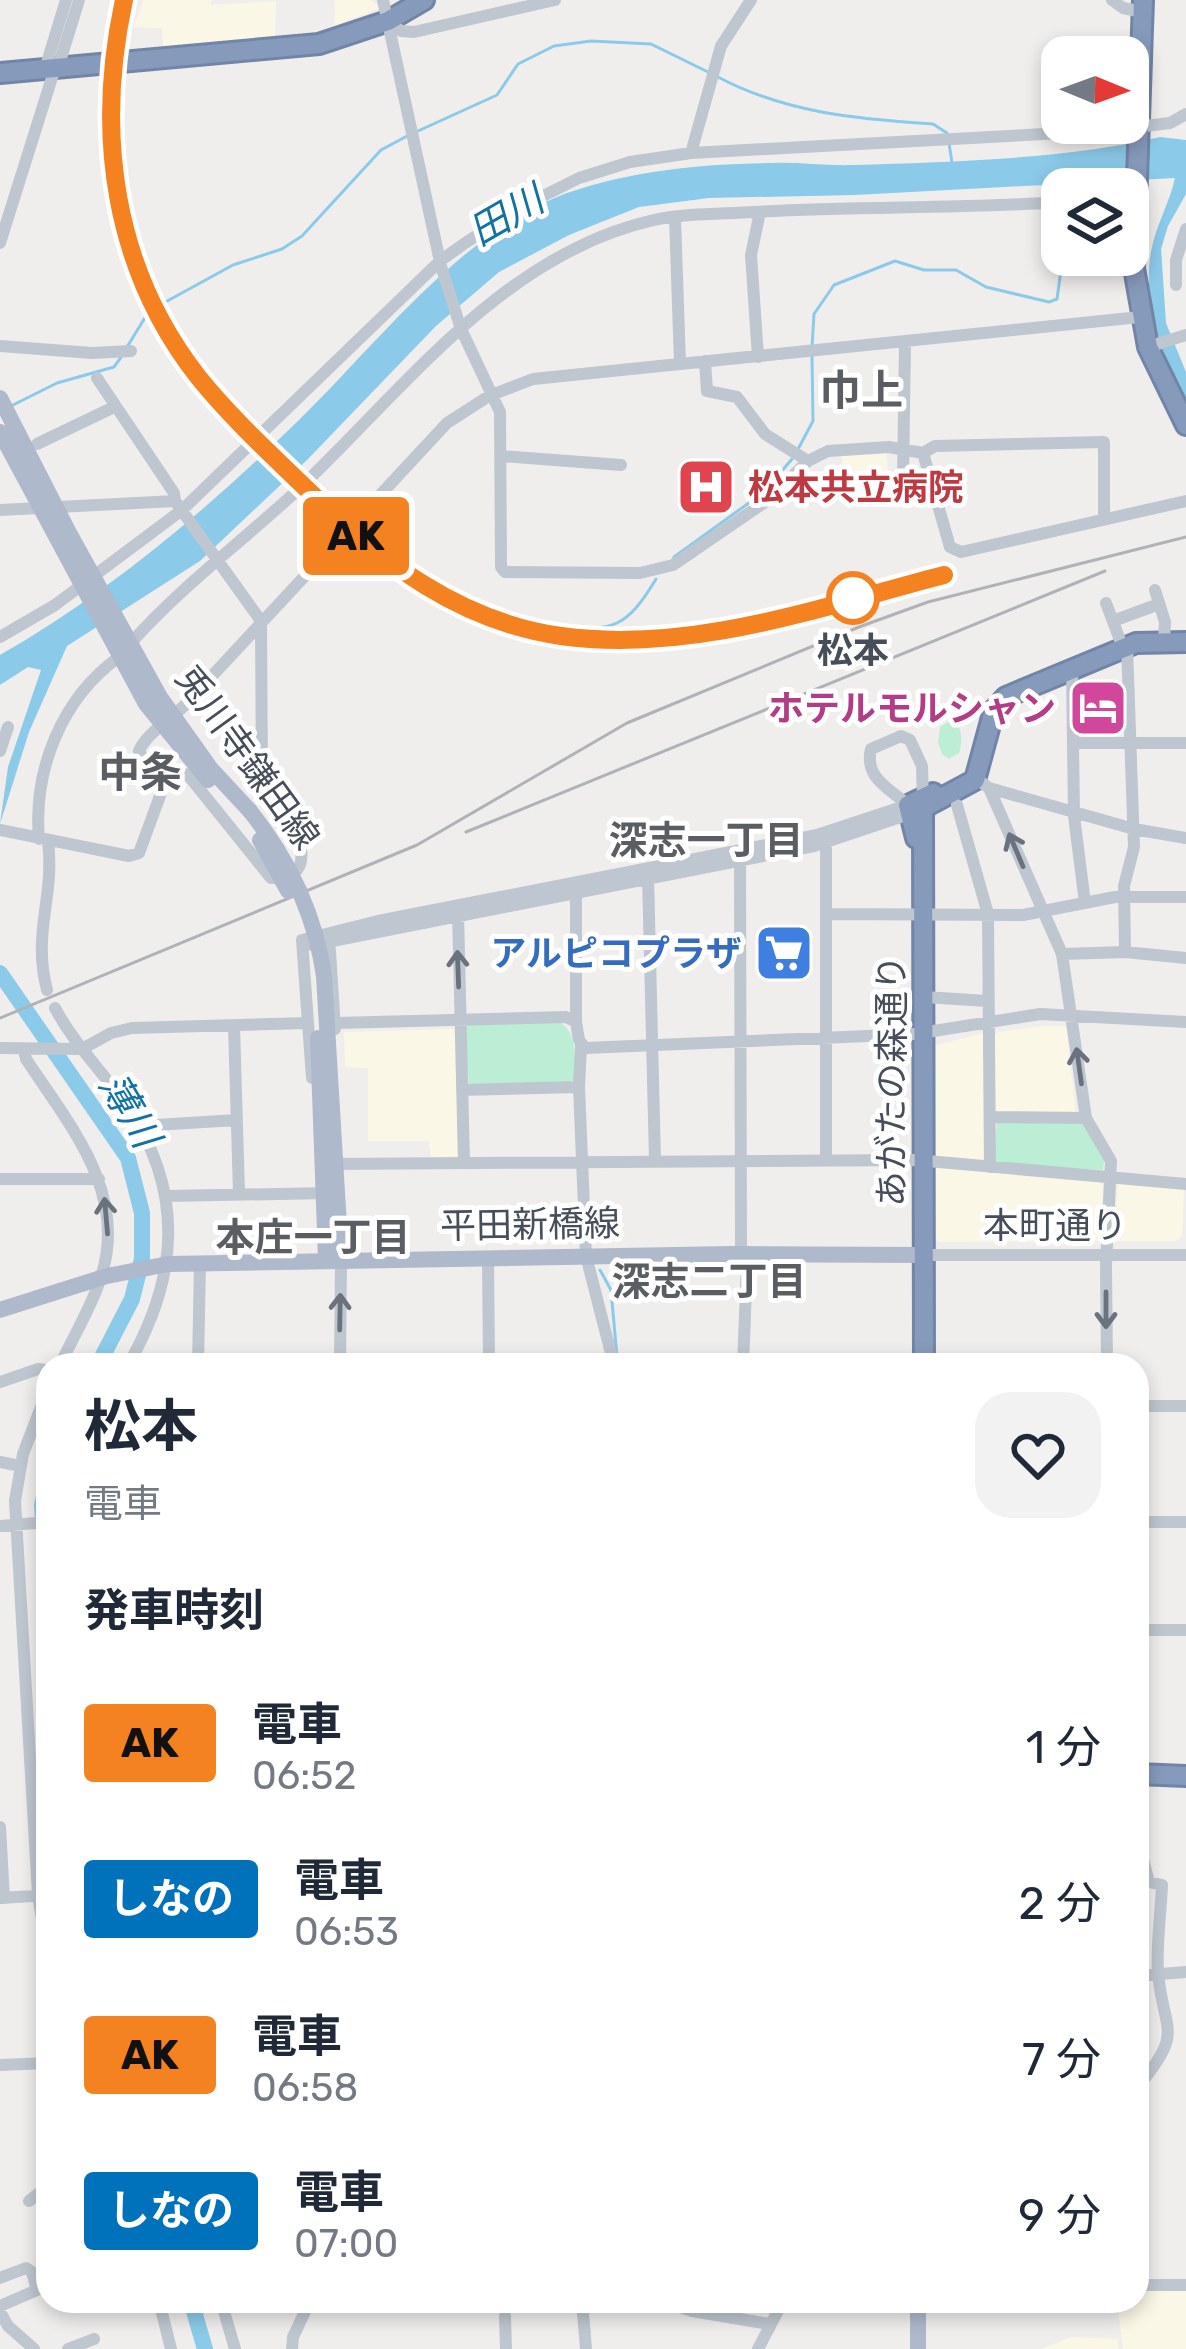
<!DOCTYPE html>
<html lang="ja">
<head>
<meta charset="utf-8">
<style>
	body { margin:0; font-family:Rubik,"Noto Sans JP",sans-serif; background:#f2f2f3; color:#1f2937; height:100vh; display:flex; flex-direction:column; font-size:45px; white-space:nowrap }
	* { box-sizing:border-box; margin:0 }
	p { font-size:39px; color:#747a83 }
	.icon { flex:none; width:66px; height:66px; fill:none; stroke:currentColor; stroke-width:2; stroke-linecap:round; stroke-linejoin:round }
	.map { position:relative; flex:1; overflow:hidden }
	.details { position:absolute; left:36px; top:1353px; width:1113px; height:960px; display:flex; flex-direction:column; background:#fff; border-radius:36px; box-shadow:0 6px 18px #0003 }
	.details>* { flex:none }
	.badge { padding:0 24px; border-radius:9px; font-size:42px; line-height:78px }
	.needle { width:78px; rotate:91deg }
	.tools { position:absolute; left:1041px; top:36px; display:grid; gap:24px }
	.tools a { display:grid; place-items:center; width:108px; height:108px; border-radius:24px; background:#fff; box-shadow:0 6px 18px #0003; font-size:60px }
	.map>.badge { position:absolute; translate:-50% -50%; box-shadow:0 0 0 6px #fff }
	h2 { padding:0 48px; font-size:45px; line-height:108px }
	.round { display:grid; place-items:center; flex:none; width:126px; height:126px; border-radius:36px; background:#f2f2f3 }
	.overview { display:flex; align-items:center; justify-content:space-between; height:204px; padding:0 48px }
	h1 { font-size:57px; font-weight:700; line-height:90px }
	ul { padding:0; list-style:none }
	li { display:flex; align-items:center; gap:36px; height:156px; padding:0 48px }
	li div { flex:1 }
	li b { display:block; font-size:45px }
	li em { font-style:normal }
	li .badge { min-width:132px; font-weight:700; text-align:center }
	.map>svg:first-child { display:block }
	.commercial { fill:#fbf7e6 }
	.green { fill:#bcedd5 }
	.water { fill:#8bcae8 }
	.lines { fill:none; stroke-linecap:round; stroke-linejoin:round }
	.stream { stroke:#8bcae8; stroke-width:3 }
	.river { stroke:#8bcae8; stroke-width:16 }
	.highway-casing { stroke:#7285a7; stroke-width:24 }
	.minor { stroke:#bec6cf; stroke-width:12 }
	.major { stroke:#aeb9cc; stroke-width:16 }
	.highway { stroke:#869abb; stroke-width:18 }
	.rail { stroke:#b0b2b8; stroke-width:3 }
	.major-bridge { stroke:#aeb9cc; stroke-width:16 }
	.oneway { stroke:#6a727d }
	.line-casing { stroke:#fff; stroke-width:27 }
	.line { stroke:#f58220; stroke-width:18 }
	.stop-dot { fill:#fff; stroke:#f58220; stroke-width:6 }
	.labels { text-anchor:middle; stroke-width:10; stroke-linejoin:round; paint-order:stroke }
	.health-label { font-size:36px; font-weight:bold; fill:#be3a42; stroke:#fff; text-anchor:start }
	.stop-label { font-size:36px; font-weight:bold; fill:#464e5a; stroke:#fff }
	.hotel-label { font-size:36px; font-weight:bold; fill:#b23c85; stroke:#fff; text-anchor:end }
	.street-label { font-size:36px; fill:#464e5a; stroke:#fff }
	.shop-label { font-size:36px; font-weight:bold; fill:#366cbe; stroke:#fff; text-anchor:end }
	.water-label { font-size:39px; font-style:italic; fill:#1172a3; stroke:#fff }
	.neighbourhood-label { font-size:39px; font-weight:bold; fill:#5a5d62; stroke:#fff }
	.quarter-label { font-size:42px; font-weight:bold; fill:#5a5d62; stroke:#fff }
</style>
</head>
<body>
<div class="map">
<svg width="1186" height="2349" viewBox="0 0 1186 2349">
	<rect width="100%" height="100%" fill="#f0eeed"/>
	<path class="commercial" d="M143 0H211V5L276 1 275 38 163 47 162 28 134 27Z
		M335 0H370L380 8 334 26Z
		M840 452H886L889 484 882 492 851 499Z
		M1043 1026H1066L1076 1114 994 1112V1036L998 1032Z
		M456 1029 459 1156 431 1159 429 1141H368V1068L345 1067 344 1032Z
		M984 1033 986 1159 982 1163 938 1159 934 1154V1046Z
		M934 1166 1099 1181 1103 1186 1101 1241 939 1242 934 1237Z
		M1118 1183 1184 1189 1182 1236 1176 1241H1115Z
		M1137 2289H1186V2349H1123L1117 2301H1137Z
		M1071 2337 1118 2339V2349H1042Z"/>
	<path class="green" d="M951 720C963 725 963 741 959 753L949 759 942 754 938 742 940 727Z
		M559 1022C579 1033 574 1058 575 1078L570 1083 469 1085 464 1029 468 1024Z
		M997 1122H1079L1084 1124 1104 1161 1103 1170 998 1164 994 1160Z"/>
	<path class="water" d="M1160 137 1186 140V194L1168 226 1161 249 1166 323 1186 372V401C1162 356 1142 304 1151 252 1155 227 1170 202 1175 178L855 195 709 198 639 207 569 235 499 272 436 326 308 459 200 561 67 646 29 732 0 824 8 767 41 670 28 667 0 685V655C109 593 209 508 299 420 378 343 461 232 567 193 633 170 702 164 772 163 799 162 826 166 854 165 950 162 1068 159 1160 137Z"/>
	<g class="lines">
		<path class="stream" d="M716 76C785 113 856 119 933 124L947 133
			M418 131 497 95 518 64 554 46 591 41 651 44 708 72
			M949 143 952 163
			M127 347 149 311 233 265 282 249 302 236 381 150 409 135
			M812 347 814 314 834 285 895 261 924 270H956L986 287 1049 302 1057 299 1061 270 1080 255
			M13 405 57 383 114 367 122 356
			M797 451 813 421 812 357
			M674 557 764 492 792 459
			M548 628C609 628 622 636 656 579
			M600 1270 611 1290 617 1357"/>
		<path class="river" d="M0 973 128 1158 142 1213V1259L132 1299 98 1365
			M48 1479 42 1505 48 1581
			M191 2301 205 2349"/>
		<g class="highway-casing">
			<path id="highway" d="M1143 0 1134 268 1148 347 1186 425
				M0 73 319 44 388 21 424 0
				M916 838 908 805 933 793
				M924 1365 923 808 975 780 994 710 1006 697 1136 643 1186 642
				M1137 1774 1186 1776"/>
		</g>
		<path class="minor" d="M383 0 441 266 461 329 500 412 501 567 505 572 640 573 673 565 768 500 808 461 828 451 889 447 923 453 950 547 961 552 1186 501
			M1112 0 1123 8 1143 12
			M388 21 401 31 414 32 555 0
			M58 68 79 0
			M45 69 66 0
			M1137 127 1170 123 1186 114
			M691 153 721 46 751 0
			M675 217 680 364
			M0 243 55 68
			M1176 285V260L1186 229
			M0 346 92 353 131 351
			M1148 347 1186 335
			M758 357 751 255 760 212
			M705 361 707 391 737 397 765 434 808 461
			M97 378 174 493 175 501 261 621 262 784 301 850C304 871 291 879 271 878L188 775 179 772 164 779
			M37 444 114 407
			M923 453 935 446 1104 442V518
			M501 456 621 465
			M903 479 905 342
			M0 510 175 501
			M1155 590 1165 622 1164 641
			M1106 603 1123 648
			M1113 621 1159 604
			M0 637 55 605 182 510 440 261 465 243 527 204 579 178 630 162 691 153 1137 129
			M130 644C182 585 247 538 304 484 408 384 506 253 654 220 686 213 721 214 754 212 856 206 959 209 1062 202
			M1072 669 1074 816 1085 903
			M1073 743H1186
			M0 751 8 727
			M973 776 989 788 1062 954 1086 1118 1111 1161 1106 1265 1107 1365
			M989 788 1134 829 1186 838
			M908 805C889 788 864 778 871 749L901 736 910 740 922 766 923 798
			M957 805 988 914 990 1167
			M0 830 129 856 139 853 164 785 161 774 147 766 139 751C147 733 170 720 185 705L447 423 489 396 533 379 1140 317
			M39 839C33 769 62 698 119 657
			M740 858 741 1254 747 1263 743 1365
			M648 876 655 1161
			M576 890V1022
			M458 912 464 1163
			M826 914 1023 915 1115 897H1186
			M329 936 335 1029
			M312 945 814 846 912 813
			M1125 952 1124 886 1134 847 1127 646
			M1062 954 1125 952 1186 958
			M47 990C32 932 55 896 48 842
			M924 997 987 1001
			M55 1008C74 1044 103 1072 126 1105 185 1191 179 1277 128 1365
			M335 1023 566 1017 576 1022 579 1040 585 1048 915 1034 1040 1014 1186 1022
			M234 1026 239 1193
			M581 1046 579 1087 586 1256 614 1365
			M0 1048 82 1049 111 1033 132 1028 307 1023
			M24 1050 26 1059C70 1126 130 1194 100 1280 90 1310 73 1337 60 1365
			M312 1078 302 940 378 921 817 835 908 805
			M462 1090 579 1087
			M990 1117 1086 1118
			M140 1126 236 1120
			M826 1160V843
			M330 1164 916 1160 1186 1184
			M0 1179H99
			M167 1196 329 1193
			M924 1255H1186
			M488 1258 489 1365
			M198 1365 200 1263
			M340 1365 341 1259
			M0 1382 38 1369 48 1370
			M48 1389 23 1454 15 1501 38 1895 48 1955
			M1137 1406H1186
			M0 1462 20 1466
			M1137 1522H1186
			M0 1526 48 1522
			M1137 1630H1186
			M0 1827 4 1898
			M1137 1837 1149 1882 1162 1885C1161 1913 1156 1944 1158 1973 1164 2035 1185 2030 1137 2088
			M1 1898 48 1895
			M1137 1976 1186 1972
			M0 2065 48 2063
			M29 2201 48 2186
			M0 2278 26 2268 32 2272 37 2290 0 2306
			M1137 2285H1186
			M159 2301 171 2349
			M221 2301 235 2349
			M582 2301 586 2349
			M662 2301 692 2311 769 2324
			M0 2312 8 2326 34 2349
			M505 2316 506 2349
			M68 2349 94 2339
			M292 2349 293 2337 310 2301
			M758 2349 783 2301"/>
		<path class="major" d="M0 398 67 529 160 697 211 769 250 811
			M0 432 146 704 208 780
			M324 976 341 1259
			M318 1038 326 1259
			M0 1310 107 1276 168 1264 731 1254 924 1255
			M918 2301V2349"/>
		<use href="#highway" class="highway"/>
		<path class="rail" d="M124 0C95 132 112 269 199 378 231 418 270 454 307 489 381 560 455 621 561 636 691 654 820 607 944 575
			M466 832 1105 571
			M0 1018 417 845 627 723 859 627 928 602 1186 537"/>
		<path class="major-bridge" d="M250 811C289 860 315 913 324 976
			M260 840 288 891"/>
	</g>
	<defs><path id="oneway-shaft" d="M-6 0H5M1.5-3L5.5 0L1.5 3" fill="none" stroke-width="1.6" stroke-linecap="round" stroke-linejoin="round" transform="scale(3)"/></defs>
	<g class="oneway">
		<use href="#oneway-shaft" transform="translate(1016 850) rotate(-113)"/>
		<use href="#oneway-shaft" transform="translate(458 969) rotate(-92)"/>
		<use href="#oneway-shaft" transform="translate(1079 1066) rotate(-98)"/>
		<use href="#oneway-shaft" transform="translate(106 1216) rotate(-95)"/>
		<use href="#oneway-shaft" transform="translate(1106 1310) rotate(90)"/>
		<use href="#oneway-shaft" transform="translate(340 1312) rotate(-89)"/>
	</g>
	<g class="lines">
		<g class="line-casing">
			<path id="line" d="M124 0C95 133 113 269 199 378 233 420 275 458 313 495 383 563 461 622 561 636 690 654 821 607 944 575"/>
		</g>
		<use href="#line" class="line"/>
	</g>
	<defs>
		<g id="hospital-square" transform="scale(3)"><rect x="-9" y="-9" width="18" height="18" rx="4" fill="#e0444e" stroke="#fff"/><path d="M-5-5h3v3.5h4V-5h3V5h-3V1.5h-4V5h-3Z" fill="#fff"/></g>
		<g id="hotel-square" transform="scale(3)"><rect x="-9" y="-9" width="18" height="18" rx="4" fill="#d1479c" stroke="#fff"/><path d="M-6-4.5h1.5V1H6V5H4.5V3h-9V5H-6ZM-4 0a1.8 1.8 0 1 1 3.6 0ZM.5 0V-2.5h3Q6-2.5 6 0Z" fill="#fff"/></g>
		<g id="supermarket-square" transform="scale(3)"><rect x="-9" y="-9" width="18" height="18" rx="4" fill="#3f7fe0" stroke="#fff"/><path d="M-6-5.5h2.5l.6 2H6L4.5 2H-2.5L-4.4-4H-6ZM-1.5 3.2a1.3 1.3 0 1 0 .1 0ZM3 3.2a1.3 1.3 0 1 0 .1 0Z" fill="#fff"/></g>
	</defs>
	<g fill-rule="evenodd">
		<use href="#hospital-square" x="706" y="487"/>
		<use href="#hotel-square" x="1098" y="708"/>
		<use href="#supermarket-square" x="784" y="953"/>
	</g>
	<circle class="stop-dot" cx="853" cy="598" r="24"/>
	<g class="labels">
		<g class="health-label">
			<text x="748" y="500">松本共立病院</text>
		</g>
		<g class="stop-label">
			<text x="853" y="663">松本</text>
		</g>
		<g class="hotel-label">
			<text x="1056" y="721">ホテルモルシャン</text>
		</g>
		<g class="street-label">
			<text transform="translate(248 757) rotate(54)" y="13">兎川寺鎌田線</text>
			<text transform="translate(891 1081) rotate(-90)" y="13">あがたの森通り</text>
			<text transform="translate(530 1224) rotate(-1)" y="13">平田新橋線</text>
			<text x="1055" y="1238">本町通り</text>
		</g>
		<g class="shop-label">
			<text x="742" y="966">アルピコプラザ</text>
		</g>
		<g class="water-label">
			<text transform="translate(506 215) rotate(-30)" y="14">田川</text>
			<text transform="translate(130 1110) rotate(59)" y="14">薄川</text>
		</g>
		<g class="neighbourhood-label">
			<text x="706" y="854">深志一丁目</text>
			<text x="313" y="1251">本庄一丁目</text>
			<text x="709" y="1295">深志二丁目</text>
		</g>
		<g class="quarter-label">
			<text x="861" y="405">巾上</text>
			<text x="140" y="787">中条</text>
		</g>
	</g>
</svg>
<div class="tools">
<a><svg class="needle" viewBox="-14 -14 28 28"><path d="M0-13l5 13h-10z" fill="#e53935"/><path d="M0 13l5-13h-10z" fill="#747a83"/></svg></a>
<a><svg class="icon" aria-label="layers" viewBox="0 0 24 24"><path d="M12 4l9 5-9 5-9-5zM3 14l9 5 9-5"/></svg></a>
</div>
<b class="badge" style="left:356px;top:536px;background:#f58220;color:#111">AK</b>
<section class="details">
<div class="overview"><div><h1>松本</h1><p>電車</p></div><a class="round"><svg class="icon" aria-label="heart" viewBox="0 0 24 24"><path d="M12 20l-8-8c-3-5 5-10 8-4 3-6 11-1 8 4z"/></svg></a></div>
<h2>発車時刻</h2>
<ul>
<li><span class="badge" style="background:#f58220;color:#111">AK</span><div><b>電車</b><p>06:52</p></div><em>1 分</em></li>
<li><span class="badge" style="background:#0072bc;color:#fff">しなの</span><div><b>電車</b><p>06:53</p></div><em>2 分</em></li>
<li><span class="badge" style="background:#f58220;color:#111">AK</span><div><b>電車</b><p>06:58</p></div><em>7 分</em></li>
<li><span class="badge" style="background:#0072bc;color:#fff">しなの</span><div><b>電車</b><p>07:00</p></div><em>9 分</em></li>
</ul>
</section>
</div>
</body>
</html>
